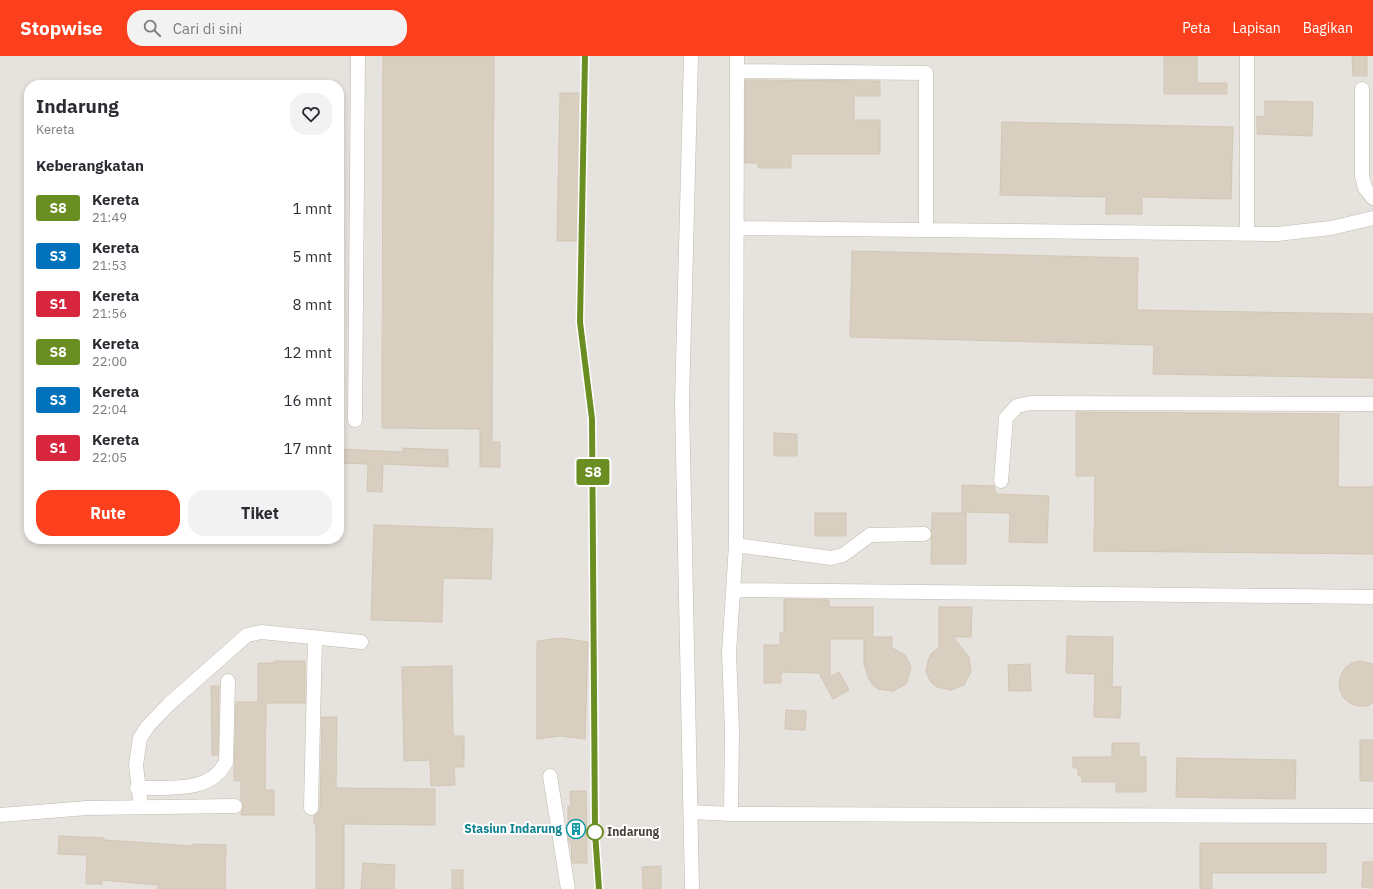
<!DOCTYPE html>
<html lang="id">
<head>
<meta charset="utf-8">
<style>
	body { margin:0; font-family:"IBM Plex Sans",sans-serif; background:#f2f2f3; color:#2b2b33; height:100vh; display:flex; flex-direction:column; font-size:15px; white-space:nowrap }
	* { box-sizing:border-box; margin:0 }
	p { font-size:13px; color:#7c7c81 }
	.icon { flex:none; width:22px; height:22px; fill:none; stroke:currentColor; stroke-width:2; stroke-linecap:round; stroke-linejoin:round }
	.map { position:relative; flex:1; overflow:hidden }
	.details { position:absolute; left:24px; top:24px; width:320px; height:464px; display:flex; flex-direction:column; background:#fff; border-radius:16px; box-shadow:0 2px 6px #0003 }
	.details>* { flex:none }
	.badge { padding:0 8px; border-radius:3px; font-size:14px; line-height:26px }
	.map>.badge { position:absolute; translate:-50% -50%; box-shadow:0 0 0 2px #fff }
	h2 { padding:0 12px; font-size:15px; line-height:36px }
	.round { display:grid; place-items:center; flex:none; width:42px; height:42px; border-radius:16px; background:#f2f2f3 }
	.summary { display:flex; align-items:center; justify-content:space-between; height:68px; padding:0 12px }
	h1 { font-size:19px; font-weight:700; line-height:30px }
	.action { display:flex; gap:8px; margin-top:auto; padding:8px 12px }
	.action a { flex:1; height:46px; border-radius:16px; background:#fc3f1d; color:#fff; font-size:16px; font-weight:700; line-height:46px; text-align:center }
	.action a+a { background:#f2f2f3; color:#2b2b33 }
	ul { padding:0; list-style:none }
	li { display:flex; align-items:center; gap:12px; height:48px; padding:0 12px }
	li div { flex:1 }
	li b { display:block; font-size:15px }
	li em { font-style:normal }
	li .badge { min-width:44px; font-weight:700; text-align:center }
	header { display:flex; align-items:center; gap:24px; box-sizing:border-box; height:56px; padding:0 20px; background:#fc3f1d; color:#fff }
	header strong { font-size:19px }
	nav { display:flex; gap:22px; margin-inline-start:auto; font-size:14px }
	.search { width:280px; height:36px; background:#f2f2f3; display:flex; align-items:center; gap:10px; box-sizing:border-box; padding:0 14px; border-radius:16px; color:#7c7c81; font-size:15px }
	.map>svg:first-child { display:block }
	.industrial { fill:#e6e2dd; fill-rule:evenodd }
	.building { fill:#d8cfc1; stroke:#d3c7b4 }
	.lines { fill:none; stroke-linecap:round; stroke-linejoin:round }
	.minor-casing { stroke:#c2bbae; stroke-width:15 }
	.minor { stroke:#fff; stroke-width:14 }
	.rail-casing { stroke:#9a9a9a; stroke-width:4.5 }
	.rail { stroke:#fff; stroke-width:3; stroke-dasharray:9; stroke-linecap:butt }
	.line-casing { stroke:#fff; stroke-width:9 }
	.line { stroke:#6b8e23; stroke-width:6 }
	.stop-dot { fill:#fff; stroke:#6b8e23; stroke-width:2 }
	.labels { text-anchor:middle; stroke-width:4; stroke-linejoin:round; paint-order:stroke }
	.culture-label { font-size:12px; font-weight:bold; fill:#0d838f; stroke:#fff; text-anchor:end }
	.stop-label { font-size:12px; font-weight:bold; fill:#4b4439; stroke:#fff; text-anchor:start }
</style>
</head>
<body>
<header>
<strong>Stopwise</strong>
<div class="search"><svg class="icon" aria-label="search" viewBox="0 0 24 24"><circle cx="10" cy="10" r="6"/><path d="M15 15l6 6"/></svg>Cari di sini</div>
<nav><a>Peta</a><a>Lapisan</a><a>Bagikan</a></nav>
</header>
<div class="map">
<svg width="1373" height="833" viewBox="0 0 1373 833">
	<rect width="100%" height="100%" fill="#f6f3ec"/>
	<path class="industrial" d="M0 0H1373V833H0ZM29 29H339V483H29Z"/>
	<path class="building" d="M383 0H494L492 386H500V411H480V373L382 372Z
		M1164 0H1197V27H1227V38H1164Z
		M1352 0H1367V20H1353Z
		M745 24 880 25V40H854V64H880V98H791V112H758V107H745Z
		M560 37H582L580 185H557Z
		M1265 45 1313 46 1312 80 1257 78V60L1265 61Z
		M1002 66 1233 71 1231 143 1142 141V158H1106V141L1000 139Z
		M852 195 1138 202 1137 254 1373 258V322L1153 318 1154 289 850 281Z
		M1076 356 1339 358 1338 431H1373V498L1094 495 1095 420H1076Z
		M774 377 797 378V400H774Z
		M403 392 448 394V411L383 408 382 436 367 435 368 408 339 407V393L403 396Z
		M962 429 994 430 996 438 1049 440 1047 487 1009 486 1010 457 962 456Z
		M815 457H846V480H815Z
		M932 457H966V508H931Z
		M374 469 493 473 491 523 443 522 442 566 371 564Z
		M784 543 829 544V551H873V581H892V592L905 599 909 606 911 613 906 628 893 635 878 633 872 628 868 621 865 610H864V583H830V621L839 616 849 634 833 643 819 617 781 616V627H764V589H780V577H784Z
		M939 551H972L971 581H953L969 601 971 616 964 629 951 634 937 631 931 626 926 616 928 605 931 598 939 591Z
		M1067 580 1113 581 1112 631H1121L1120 662 1094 661 1095 618 1066 617Z
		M561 582 588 586 585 683 560 680 537 683V585Z
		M274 605H305V647H266L265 734H274V759H241L243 750 241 745V725H234L236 646H258V607H274Z
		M1360 605 1373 608V647L1367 650H1359L1351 648 1344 642 1340 635 1339 627 1341 619 1345 612 1352 607Z
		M1030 608 1031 635H1009L1008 609Z
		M452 610 453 680H464V711H454L455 729 431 730 430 704 404 705 402 611Z
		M211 630H219L218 699H212Z
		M786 654 806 655 805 674 785 673Z
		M322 661H337L336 732 435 733V769L344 768V833H316V768H314V760L318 757 320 752Z
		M1360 684H1373V725H1360Z
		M1112 687H1139V701H1146V736H1116V726H1082V720H1078V712H1073V701H1112Z
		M1177 702 1296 704 1295 743 1176 741Z
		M570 735H586L587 807H572L571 786H569L568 781V750H571Z
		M59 780 104 782V784L193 790V788L226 789 225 833H158V829L102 824V828H86L87 799 58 798Z
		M1200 787H1326V817H1212V833H1200Z
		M1363 806H1373V832L1362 831Z
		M363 807 395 809 394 833H361Z
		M661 810V833H643L642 811Z
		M452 814H463V833H452Z"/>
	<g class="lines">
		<g class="minor-casing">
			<path id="minor" d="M691 0 682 347 692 833
				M1247 0V178
				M737 15 926 17V174
				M1362 33V120L1365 132 1373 142
				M738 172 1277 178 1331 172 1373 162
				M355 364 358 0
				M1001 425 1006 362 1017 350 1031 347 1373 348
				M736 489 831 502 843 499 870 479 924 478
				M734 534 1373 541
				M550 720 568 833
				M137 732C168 731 210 738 226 706L228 625
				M141 751 136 709 140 682 148 670 169 648 247 579 261 576 361 586
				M311 752 315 581
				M691 756 731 758 1373 760
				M731 758 732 674 729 597 736 489 737 0
				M0 759 87 752 235 750"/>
		</g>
		<use href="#minor" class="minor"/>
		<g class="rail-casing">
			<path id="rail" d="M585 0 580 266 592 363 595 776 598 833"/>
		</g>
		<use href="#rail" class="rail"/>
	</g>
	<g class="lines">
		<g class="line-casing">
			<path id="line" d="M585 0 580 266 592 363 595 776 599 833"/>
		</g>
		<use href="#line" class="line"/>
	</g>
	<defs>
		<g id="building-ring" transform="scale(1)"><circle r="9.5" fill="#fff" stroke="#0f9aa8" stroke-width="1.5"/><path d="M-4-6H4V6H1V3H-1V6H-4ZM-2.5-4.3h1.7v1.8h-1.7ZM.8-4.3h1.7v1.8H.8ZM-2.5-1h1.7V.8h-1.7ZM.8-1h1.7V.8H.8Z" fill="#0f9aa8"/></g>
	</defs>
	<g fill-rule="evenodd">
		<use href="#building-ring" x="576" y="773"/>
	</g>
	<circle class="stop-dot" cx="595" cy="776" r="8"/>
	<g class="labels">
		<g class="culture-label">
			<text x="562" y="777">Stasiun Indarung</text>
		</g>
		<g class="stop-label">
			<text x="607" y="780">Indarung</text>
		</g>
	</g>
</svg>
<b class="badge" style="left:593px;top:416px;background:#6b8e23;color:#fff">S8</b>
<section class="details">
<div class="summary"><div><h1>Indarung</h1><p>Kereta</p></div><a class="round"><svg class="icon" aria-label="heart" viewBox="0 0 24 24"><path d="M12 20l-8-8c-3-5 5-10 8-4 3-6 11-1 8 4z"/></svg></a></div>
<h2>Keberangkatan</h2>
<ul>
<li><span class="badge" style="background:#6b8e23;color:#fff">S8</span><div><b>Kereta</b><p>21:49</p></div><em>1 mnt</em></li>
<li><span class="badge" style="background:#0072bc;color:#fff">S3</span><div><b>Kereta</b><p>21:53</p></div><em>5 mnt</em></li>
<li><span class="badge" style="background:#d7263d;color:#fff">S1</span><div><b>Kereta</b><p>21:56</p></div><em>8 mnt</em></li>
<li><span class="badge" style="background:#6b8e23;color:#fff">S8</span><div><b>Kereta</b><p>22:00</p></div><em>12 mnt</em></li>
<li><span class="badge" style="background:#0072bc;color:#fff">S3</span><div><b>Kereta</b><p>22:04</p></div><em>16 mnt</em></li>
<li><span class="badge" style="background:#d7263d;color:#fff">S1</span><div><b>Kereta</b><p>22:05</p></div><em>17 mnt</em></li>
</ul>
<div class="action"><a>Rute</a><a>Tiket</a></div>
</section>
</div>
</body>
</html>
